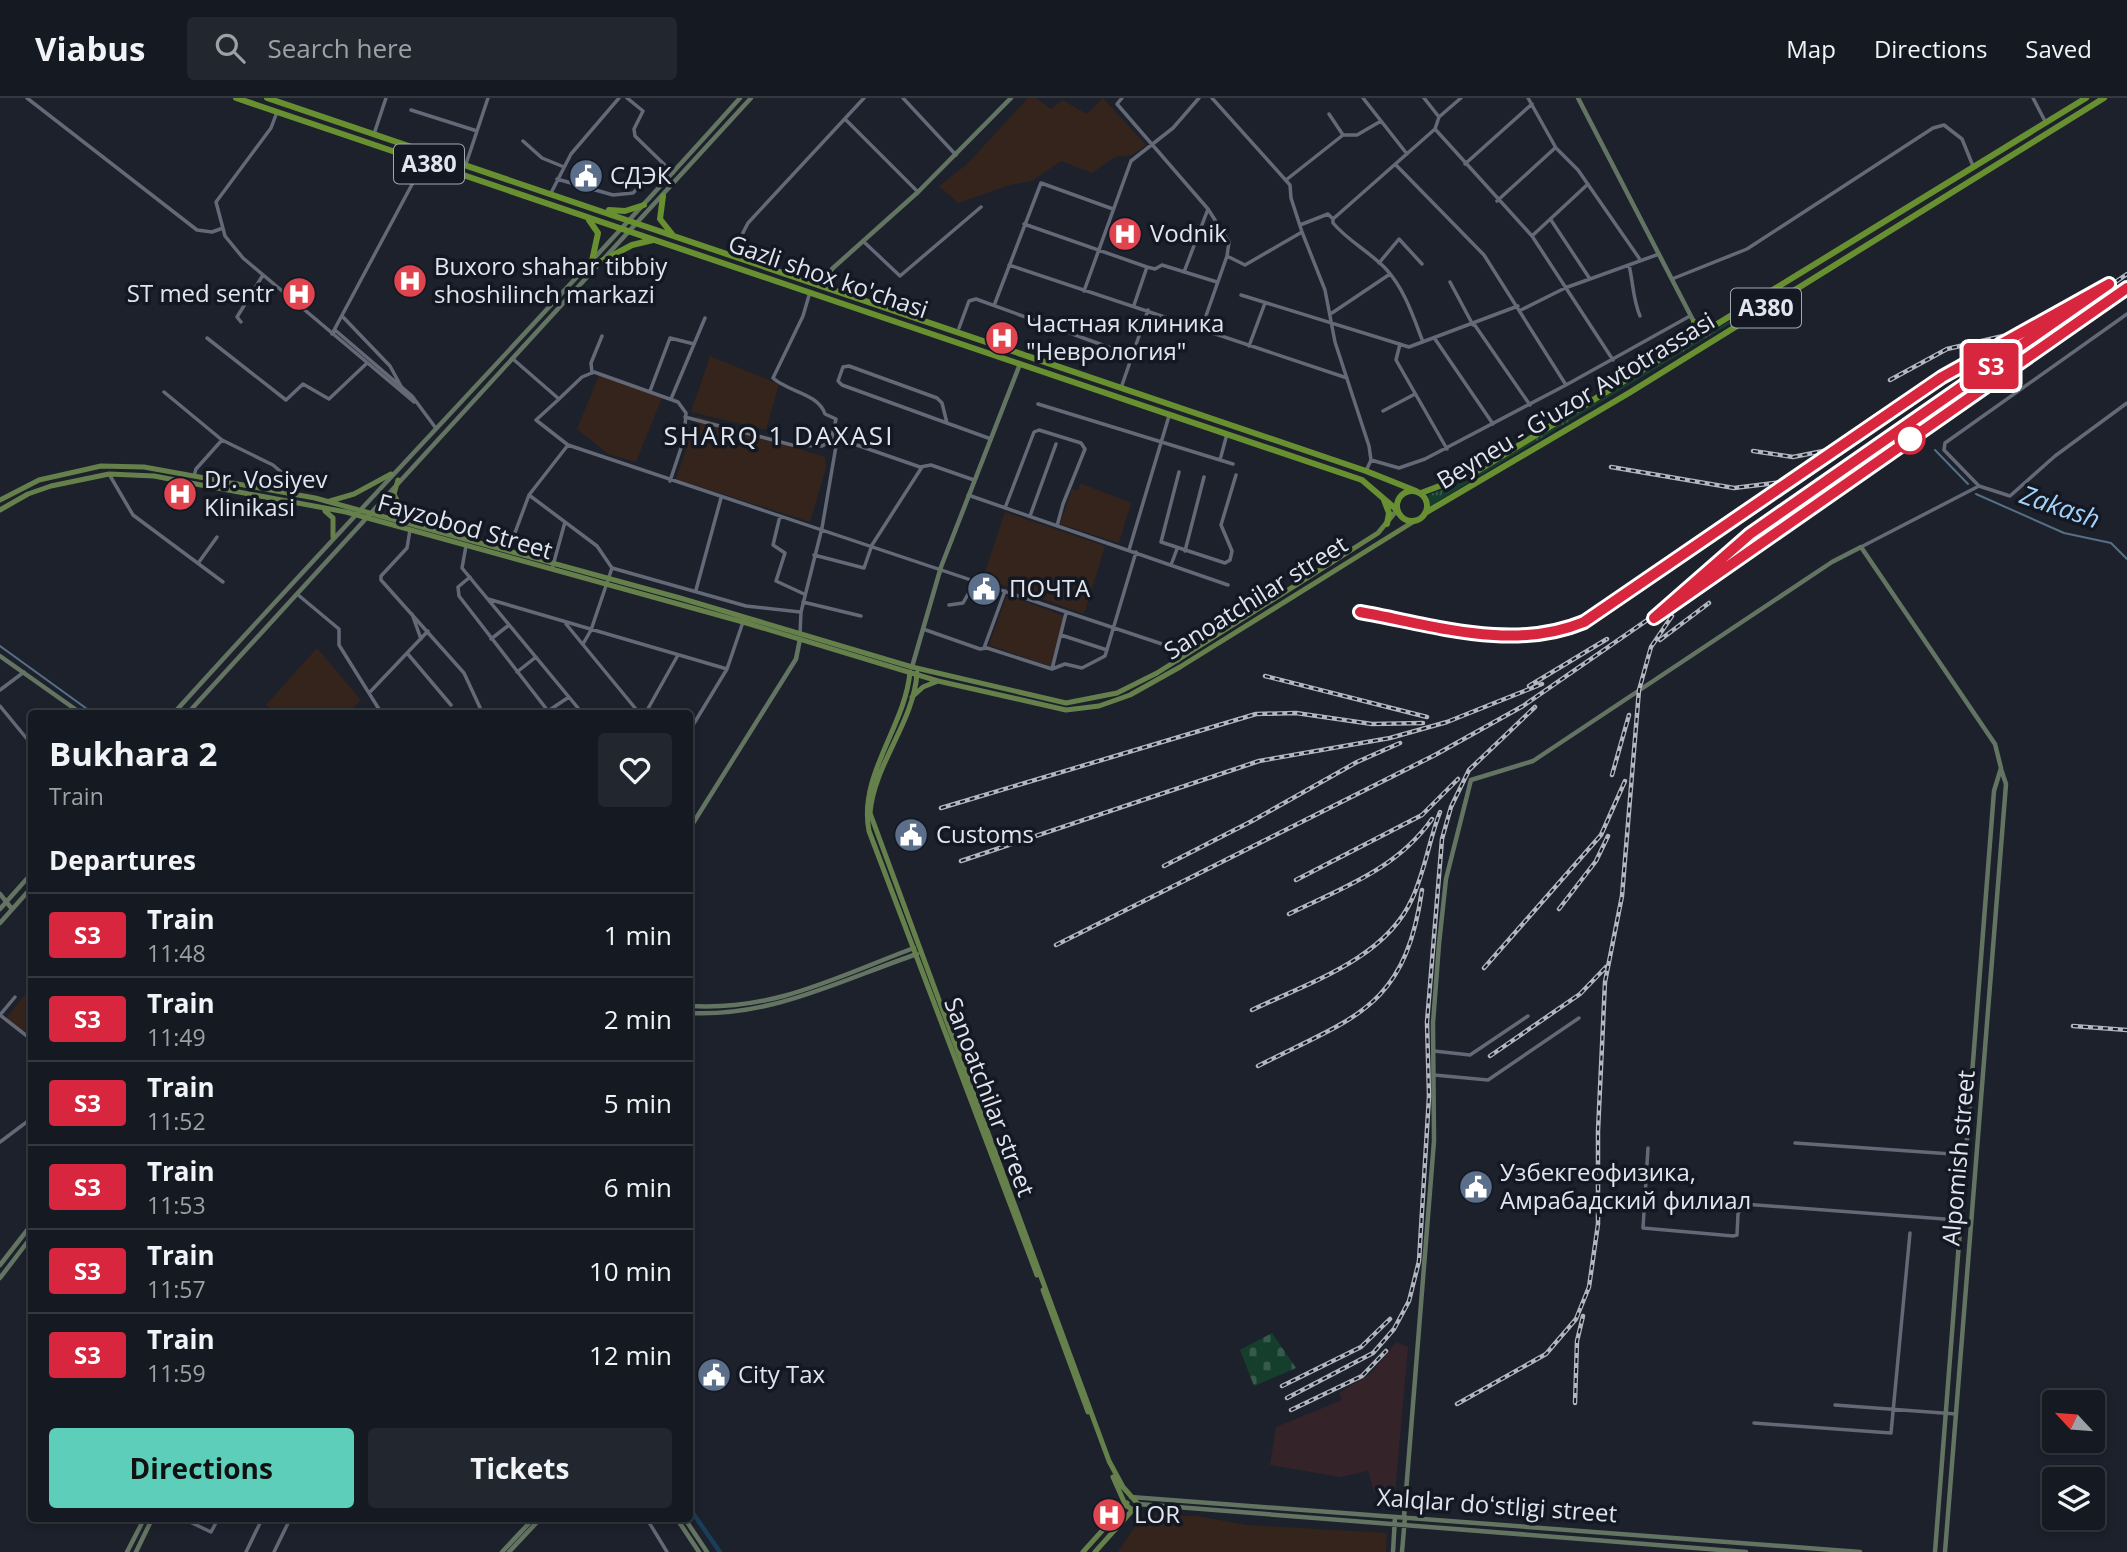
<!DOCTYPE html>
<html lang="en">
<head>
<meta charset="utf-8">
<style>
	body { margin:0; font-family:"Open Sans",sans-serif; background:#22262e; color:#f1f3f6; height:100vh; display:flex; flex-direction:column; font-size:26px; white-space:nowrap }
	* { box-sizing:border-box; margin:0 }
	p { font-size:23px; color:#9da0a5 }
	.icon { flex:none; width:38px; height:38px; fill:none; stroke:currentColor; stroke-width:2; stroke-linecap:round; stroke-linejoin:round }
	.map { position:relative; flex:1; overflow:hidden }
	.side { position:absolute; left:28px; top:612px; width:665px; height:812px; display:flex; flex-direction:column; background:#151921; border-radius:7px; box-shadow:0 4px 10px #0003,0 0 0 2px #34383f }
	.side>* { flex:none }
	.badge { padding:0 14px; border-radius:5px; font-size:24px; line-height:46px }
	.needle { width:46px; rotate:296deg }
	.controls { position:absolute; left:2042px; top:1292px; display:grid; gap:14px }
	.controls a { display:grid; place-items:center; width:63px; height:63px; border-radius:7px; background:#151921; box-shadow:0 4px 10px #0003,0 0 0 2px #34383f; font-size:35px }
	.map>.badge { position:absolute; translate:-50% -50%; box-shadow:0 0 0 4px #fff }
	h2 { padding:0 21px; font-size:26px; line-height:63px }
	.round { display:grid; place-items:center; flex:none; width:74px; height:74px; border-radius:7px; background:#22262e }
	.overview { display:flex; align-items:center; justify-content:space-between; height:119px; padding:0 21px }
	h1 { font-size:33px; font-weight:700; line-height:52px }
	.cta { display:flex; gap:14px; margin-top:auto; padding:14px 21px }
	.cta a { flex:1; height:80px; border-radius:7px; background:#5cceba; color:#111; font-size:28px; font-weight:700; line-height:80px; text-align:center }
	.cta a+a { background:#22262e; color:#f1f3f6 }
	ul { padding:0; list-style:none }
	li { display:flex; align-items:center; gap:21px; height:84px; padding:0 21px; border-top:2px solid #34383f }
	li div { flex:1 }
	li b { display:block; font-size:26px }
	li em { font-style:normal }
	li .badge { min-width:77px; font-weight:700; text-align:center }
	header { display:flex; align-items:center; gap:42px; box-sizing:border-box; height:98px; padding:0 35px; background:#151921; border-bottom:2px solid #34383f }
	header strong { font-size:33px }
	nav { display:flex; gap:38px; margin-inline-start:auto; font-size:24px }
	.search { width:490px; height:63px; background:#22262e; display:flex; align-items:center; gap:18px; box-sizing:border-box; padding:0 24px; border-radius:7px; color:#9da0a5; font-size:26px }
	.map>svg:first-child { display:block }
	.commercial { fill:#35232a }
	.education { fill:#35241c }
	.grass { fill:url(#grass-tufts) }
	.cemetery { fill:url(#cemetery-stones) }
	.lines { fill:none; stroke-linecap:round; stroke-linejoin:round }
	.stream { stroke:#557086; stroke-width:2 }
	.canal { stroke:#193e5a; stroke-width:4.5 }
	.street { stroke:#636977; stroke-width:3.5 }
	.secondary { stroke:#647462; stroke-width:4.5 }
	.primary { stroke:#66804c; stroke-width:5 }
	.highway { stroke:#688f30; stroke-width:6 }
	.rail-casing { stroke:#b2b6bf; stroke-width:4.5 }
	.rail { stroke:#131823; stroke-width:2; stroke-dasharray:5; stroke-linecap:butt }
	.line-casing { stroke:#fff; stroke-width:16 }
	.line { stroke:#d7263d; stroke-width:10 }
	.stop-dot { fill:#fff; stroke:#d7263d; stroke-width:3.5 }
	.labels { text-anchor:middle; stroke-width:7; stroke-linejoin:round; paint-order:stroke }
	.shield { fill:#131823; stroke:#a3a8b0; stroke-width:2 }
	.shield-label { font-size:23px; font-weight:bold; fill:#e1e5ed }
	.poi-label { font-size:24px; fill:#e1e5ed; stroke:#131823; text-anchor:start }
	.street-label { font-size:24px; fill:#e1e5ed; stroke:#131823 }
	.neighbourhood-label { font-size:26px; letter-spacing:2px; fill:#e1e5ed; stroke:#131823 }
	.water-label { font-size:26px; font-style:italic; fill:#a3d3fb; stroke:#131823 }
</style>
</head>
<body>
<header>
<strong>Viabus</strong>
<div class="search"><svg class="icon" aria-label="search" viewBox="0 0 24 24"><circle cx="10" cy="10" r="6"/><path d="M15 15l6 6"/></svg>Search here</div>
<nav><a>Map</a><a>Directions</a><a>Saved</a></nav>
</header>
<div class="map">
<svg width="2127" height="1454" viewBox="0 0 2127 1454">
	<defs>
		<pattern id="grass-tufts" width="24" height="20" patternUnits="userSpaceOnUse" patternTransform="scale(1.75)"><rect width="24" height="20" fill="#153e2d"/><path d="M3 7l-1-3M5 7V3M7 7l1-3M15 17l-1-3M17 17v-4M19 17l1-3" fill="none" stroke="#375a4c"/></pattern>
		<pattern id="cemetery-stones" width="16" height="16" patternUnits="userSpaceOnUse" patternTransform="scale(1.75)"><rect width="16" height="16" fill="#153e2d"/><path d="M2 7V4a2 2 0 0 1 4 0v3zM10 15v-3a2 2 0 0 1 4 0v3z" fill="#375a4c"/></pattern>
	</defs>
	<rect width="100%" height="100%" fill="#1c212c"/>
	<path class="commercial" d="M1396 1244 1408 1249 1395 1396 1374 1394 1368 1373 1340 1379 1270 1367 1276 1329 1342 1302 1339 1295 1371 1275Z"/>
	<path class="education" d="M1028 0H1036L1051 11 1062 2 1087 16 1103 0 1146 47 1132 57 1115 59 1092 75 1061 63 1032 83 1010 87 958 105 939 88 967 66Z
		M710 258 779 286 766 332 691 314Z
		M599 277 662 300 636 364 608 356 577 331Z
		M697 318 825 359 826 370 810 424 676 381Z
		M1080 385 1131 405 1119 445 1060 426 1072 391 1078 393Z
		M1005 414 1105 448 1084 516 983 480Z
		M1007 497 1064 518 1052 569 989 547Z
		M317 550 361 602 347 616H276L266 607Z
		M31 889V940L6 920Z
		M1147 1417 1197 1418 1247 1427 1387 1435 1386 1454H1118L1138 1424Z"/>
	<path class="grass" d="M1733 221 1734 223 1430 408 1428 397 1468 382Z"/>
	<path class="cemetery" d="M1272 1235 1296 1270 1254 1288 1240 1252Z"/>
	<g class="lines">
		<path class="stream" d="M1935 352 1968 386
			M1976 396 2064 435 2111 445 2127 461
			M0 548 94 616"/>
		<path class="canal" d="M690 1411 720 1454"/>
		<path class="street" d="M27 0 197 132 212 134 223 130
			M627 0 643 13 634 31 635 38 673 75
			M903 0 956 57
			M1122 0 1117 6 1208 111 1229 144 1227 158
			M1212 0 1290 87 1291 100 1302 134 1325 192 1335 244 1369 348 1371 362 1366 373
			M1363 0 1407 56
			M1424 0 1439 19
			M1528 0 1556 50 1578 72 1639 160
			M2033 0 2046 25
			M411 12 477 33
			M277 14 271 30 216 104 225 138 243 160 414 304
			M1329 16 1343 37
			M845 21 918 94
			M1435 31 1532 138 1613 262
			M374 36 386 0
			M523 43 542 60 564 69
			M466 66 488 0
			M1465 66 1532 6
			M1396 67 1484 157 1566 287 1690 218
			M557 81 613 97 633 95 663 65
			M1286 82 1343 37H1357L1381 23
			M551 95 571 56 619 0
			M1497 103 1555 50
			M1333 121V125C1348 143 1370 154 1386 171 1405 192 1413 218 1423 244
			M1551 122 1590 181
			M1024 126 1147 169 1155 171 1162 167 1217 184
			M1300 127 1328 116 1333 121 1435 31 1439 19 1461 0
			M1532 138 1588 86
			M863 143 900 178 981 109
			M731 158 748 125 864 0
			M1379 165 1399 141 1422 166
			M1009 167 1347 280
			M1629 167C1633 184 1633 202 1640 218
			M1184 174 1208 111
			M1672 181 1747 151 1933 30 1944 27 1962 41 1973 68
			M1450 184 1473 227
			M1084 193 1131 63 1173 30 1199 0
			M1241 197 1409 249 1518 208
			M995 205 1041 85 1113 111
			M1134 207 1147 169
			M1521 212 1565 190 1659 156
			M1332 215 1390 176
			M342 218 390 268 402 290
			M241 224 237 219 263 177
			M1474 226 1530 307
			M959 230 969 203 976 201 1133 258
			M335 232 412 298 435 329
			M1201 232 1227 158 1245 167 1302 134
			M332 236 424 64
			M207 240 286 302 303 286 329 301 366 266
			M1435 241 1493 326
			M1400 246 1396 262 1447 351
			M1249 248 1265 205
			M513 261 559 301 536 322 568 347 1165 547 1178 563
			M592 275 591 265 602 238
			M1121 290 1148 212
			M650 293 670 240 694 246
			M164 294 222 342 273 367 288 380V395
			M560 300 582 279 594 274 678 304 686 315 684 341 670 383
			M671 301 705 220
			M1038 306 1233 366
			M1383 313 1415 296
			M685 319 792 347 822 348 831 343
			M947 325 942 305 937 300 849 268 843 269 838 283 842 287 991 341
			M833 345 840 342 851 345 920 369 931 367 974 382
			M568 347 529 397 597 448 612 470 746 508 800 514
			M1220 362 1227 336
			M1371 362 1399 370 1425 361 1566 287
			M1179 374 1161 444 1225 465 1230 462 1232 453 1221 427 1236 377
			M109 376 133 417 223 484
			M194 378 196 371 222 342
			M1979 388 1944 352 1945 345 2127 216
			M968 397 1228 487
			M1005 410 1034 334 1039 332 1081 345 1085 351 1063 406 1057 428
			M780 418 773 447 785 455 776 483 804 496
			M1030 418 1056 346
			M410 432 407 450 381 478V482L464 575 483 616
			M513 440 529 397
			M466 448 462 470 583 616
			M1861 449 1979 388 2010 398 2055 358 2127 305
			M1129 452 1169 318
			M1185 453 1204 379
			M814 457 864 470 872 447 922 369
			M199 464 217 439
			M1171 467 1177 451
			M552 471 565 424
			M470 479 458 489 459 498 548 613 569 599
			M696 492 721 400
			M297 496 339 531V547L382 616
			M488 501 727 571
			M803 504 861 518
			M949 507 963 505 976 482
			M412 516 421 541
			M566 526 640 616
			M923 531 980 551 987 550 1052 571 1065 566 1082 570 1105 558 1136 454
			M800 536 801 514 822 430 836 348 831 343 836 321 825 316C818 295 788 294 773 280L803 218 810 194
			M1061 537 1107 552
			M491 541 509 527
			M583 546 591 532 612 470
			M984 550 1005 493
			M407 555 451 607
			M1052 571 1066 515
			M517 574 536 559
			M0 592 24 574
			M369 595 428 533
			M0 608 32 647
			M645 616 678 557
			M690 632 727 571 743 524
			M0 917 32 942
			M0 917 15 899
			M1434 953 1470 957 1528 918
			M1434 977 1488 982 1579 920
			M0 1044 32 1020
			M1795 1045 1966 1057
			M1648 1050 1643 1130 1733 1138 1737 1137 1738 1116 1743 1106 1971 1123
			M1835 1307 1956 1316
			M1754 1325 1891 1335 1910 1135
			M192 1421 190 1424 211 1434 218 1421
			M647 1421 667 1454
			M246 1454 262 1421
			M274 1454 290 1421"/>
		<path class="secondary" d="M1578 0 1694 224
			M819 187 833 170 918 94 1011 0
			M0 558 82 616
			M912 569 941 469 1020 266
			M173 616C360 409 554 208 740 0
			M187 616 751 0
			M690 730 796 561 800 541
			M0 796 12 811
			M0 811 32 775
			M0 825 32 789
			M690 908C775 913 836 879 914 850
			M690 915C772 919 841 882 917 856
			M0 1167 32 1126
			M0 1180 32 1138
			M1131 1399 1860 1454
			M1138 1406 1746 1454
			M1404 1419 1434 1043 1433 925 1439 846 1446 781 1471 682 1533 663 1832 464 1861 449 1995 646 2001 670 1994 693 1935 1454
			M677 1421 699 1454
			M685 1421 707 1454
			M127 1454 144 1421
			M136 1454 152 1421
			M502 1454 533 1421
			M509 1454 540 1421
			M1393 1454 1395 1419
			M1402 1454 1405 1419
			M1945 1454 2006 686 2001 671"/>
		<path class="primary" d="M398 382 394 396 406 421 413 426
			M0 402 39 382 101 368 144 369 315 400 680 500 912 569 1066 605 1117 595 1157 575 1378 435 1397 412
			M330 403 354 396 391 376
			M0 412 28 396 51 388 109 376 154 378 201 387 346 414 743 524 938 583 1066 612 1099 608 1130 597 1180 569 1416 422
			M325 413 333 420V439
			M910 574C905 629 858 677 869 733L1037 1177
			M917 575C914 624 874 666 870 715L1109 1363 1123 1389 1138 1406 1095 1454
			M912 599 923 589 938 583
			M1043 1192 1088 1314
			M1113 1379 1125 1406 1132 1412
			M1083 1454 1127 1405"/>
		<path class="highway" d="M236 0 1362 382 1397 412
			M267 0 1366 373 1416 393
			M663 98 660 121 672 136
			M609 112 625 113 644 107
			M589 122 598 135 592 163
			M600 164 632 147 653 142
			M1691 243 1694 238V224L1707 229 1714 227
			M1397 408a15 15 0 1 1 30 0a15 15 0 1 1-30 0Z
			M1421 395 1474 375 2086 0
			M1384 402 1389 415 1387 426
			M1425 415 1629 295 2104 0"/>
		<g class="rail-casing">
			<path id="rail" d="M1890 282 1947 251 2003 238
				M1753 353 1793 359 1828 352
				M1611 369 1734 390 1783 384 1807 372 1942 279 2036 227
				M1701 478 1750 436 2127 176
				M1360 514C1438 528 1525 559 1598 515L1784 387
				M1660 542 1709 505
				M1265 578 1427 619
				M1529 588 1607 541
				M1612 677 1629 617
				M941 710 1256 616 1296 615 1372 626 1423 625
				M961 763 1259 663 1390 640 1447 624 1542 586
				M1164 768 1252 723 1357 664 1400 645
				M1296 782 1422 717 1458 681
				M1559 811 1596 763 1608 738
				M1289 816C1342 790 1397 771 1432 721
				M1056 847 1435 657 1523 608 2127 190
				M1484 870 1601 737 1625 683
				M1252 912C1308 885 1385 861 1412 801 1425 773 1429 742 1440 714
				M2073 928 2127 932
				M1490 958 1580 896 1606 869
				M1258 968C1354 919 1405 911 1422 792
				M1282 1288 1361 1249 1390 1221
				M1287 1300 1373 1255 1394 1231 1409 1203 1419 1163 1429 998 1427 924 1442 741 1451 709 1469 672 1535 609
				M1575 1305 1577 1243 1583 1218
				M1457 1306 1546 1256 1576 1221 1589 1189 1598 1126V1033L1605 884 1622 798 1639 592 1651 549 1672 518
				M1291 1312 1362 1278 1386 1253"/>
		</g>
		<use href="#rail" class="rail"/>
	</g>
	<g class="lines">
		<g class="line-casing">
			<path id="line" d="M1360 514C1433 527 1512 554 1584 524L1942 279 2109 186 1750 436 1654 520 2127 190"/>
		</g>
		<use href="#line" class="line"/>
	</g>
	<defs>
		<g id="civic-disc" transform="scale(1.75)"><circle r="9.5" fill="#5c6f8a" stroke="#131823"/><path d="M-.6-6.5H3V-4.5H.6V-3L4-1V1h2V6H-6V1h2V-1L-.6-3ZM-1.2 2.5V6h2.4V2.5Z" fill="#fff"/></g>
		<g id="hospital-disc" transform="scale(1.75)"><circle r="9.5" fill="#e0444e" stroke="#131823"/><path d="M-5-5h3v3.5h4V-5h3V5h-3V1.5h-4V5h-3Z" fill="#fff"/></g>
	</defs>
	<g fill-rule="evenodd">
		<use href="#civic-disc" x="586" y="78"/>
		<use href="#hospital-disc" x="1125" y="136"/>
		<use href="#hospital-disc" x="410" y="183"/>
		<use href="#hospital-disc" x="299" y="196"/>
		<use href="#hospital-disc" x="1002" y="240"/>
		<use href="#hospital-disc" x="180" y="396"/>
		<use href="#civic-disc" x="984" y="491"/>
		<use href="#civic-disc" x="911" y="737"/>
		<use href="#civic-disc" x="1476" y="1089"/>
		<use href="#civic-disc" x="714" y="1277"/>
		<use href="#hospital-disc" x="1109" y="1417"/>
	</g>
	<circle class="stop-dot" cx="1910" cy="341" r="14"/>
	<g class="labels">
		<g class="shield">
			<rect x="394" y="46.5" width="70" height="39" rx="5"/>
			<rect x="1731" y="190.5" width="70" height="39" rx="5"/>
		</g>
		<g class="shield-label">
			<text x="429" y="74">A380</text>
			<text x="1766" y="218">A380</text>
		</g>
		<g class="poi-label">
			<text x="610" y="86">СДЭК</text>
			<text x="1150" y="144">Vodnik</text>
			<text x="434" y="177">Buxoro shahar tibbiy<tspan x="434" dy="28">shoshilinch markazi</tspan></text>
			<text x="274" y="204" text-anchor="end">ST med sentr</text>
			<text x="1026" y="234">Частная клиника<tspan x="1026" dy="28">"Неврология"</tspan></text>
			<text x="204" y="390">Dr. Vosiyev<tspan x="204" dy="28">Klinikasi</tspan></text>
			<text x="1009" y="499">ПОЧТА</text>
			<text x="936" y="745">Customs</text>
			<text x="1500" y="1083">Узбекгеофизика,<tspan x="1500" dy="28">Амрабадский филиал</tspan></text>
			<text x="738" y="1285">City Tax</text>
			<text x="1134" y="1425">LOR</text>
		</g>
		<g class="street-label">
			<text transform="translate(828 179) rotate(19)" y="8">Gazli shox ko'chasi</text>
			<text transform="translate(1576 303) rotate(-31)" y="8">Beyneu - G'uzor Avtotrassasi</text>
			<text transform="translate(465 429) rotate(16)" y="8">Fayzobod Street</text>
			<text transform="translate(1256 500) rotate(-32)" y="8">Sanoatchilar street</text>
			<text transform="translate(989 999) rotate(69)" y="8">Sanoatchilar street</text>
			<text transform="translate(1959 1060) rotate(-85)" y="8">Alpomish street</text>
			<text transform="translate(1497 1408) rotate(4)" y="8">Xalqlar doʻstligi street</text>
		</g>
		<g class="neighbourhood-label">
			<text x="779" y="347">SHARQ 1 DAXASI</text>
		</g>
		<g class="water-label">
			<text transform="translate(2060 409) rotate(19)" y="9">Zakash</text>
		</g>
	</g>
</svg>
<div class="controls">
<a><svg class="needle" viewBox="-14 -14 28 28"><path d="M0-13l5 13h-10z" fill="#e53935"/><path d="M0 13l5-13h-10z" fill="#9da0a5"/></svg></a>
<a><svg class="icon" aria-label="layers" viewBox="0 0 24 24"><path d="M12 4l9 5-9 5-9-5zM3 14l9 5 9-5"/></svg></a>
</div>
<b class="badge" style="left:1991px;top:268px;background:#d7263d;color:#fff">S3</b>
<section class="side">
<div class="overview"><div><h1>Bukhara 2</h1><p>Train</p></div><a class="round"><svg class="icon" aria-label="heart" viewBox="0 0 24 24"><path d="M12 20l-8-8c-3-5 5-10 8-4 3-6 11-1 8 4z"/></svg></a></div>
<h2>Departures</h2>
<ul>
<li><span class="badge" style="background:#d7263d;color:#fff">S3</span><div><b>Train</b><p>11:48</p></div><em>1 min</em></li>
<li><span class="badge" style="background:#d7263d;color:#fff">S3</span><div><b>Train</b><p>11:49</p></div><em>2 min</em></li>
<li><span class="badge" style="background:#d7263d;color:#fff">S3</span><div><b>Train</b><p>11:52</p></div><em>5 min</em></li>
<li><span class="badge" style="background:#d7263d;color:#fff">S3</span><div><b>Train</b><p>11:53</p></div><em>6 min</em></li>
<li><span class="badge" style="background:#d7263d;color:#fff">S3</span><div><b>Train</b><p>11:57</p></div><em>10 min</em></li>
<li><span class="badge" style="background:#d7263d;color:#fff">S3</span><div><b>Train</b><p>11:59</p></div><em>12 min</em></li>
</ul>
<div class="cta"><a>Directions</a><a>Tickets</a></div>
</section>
</div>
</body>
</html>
